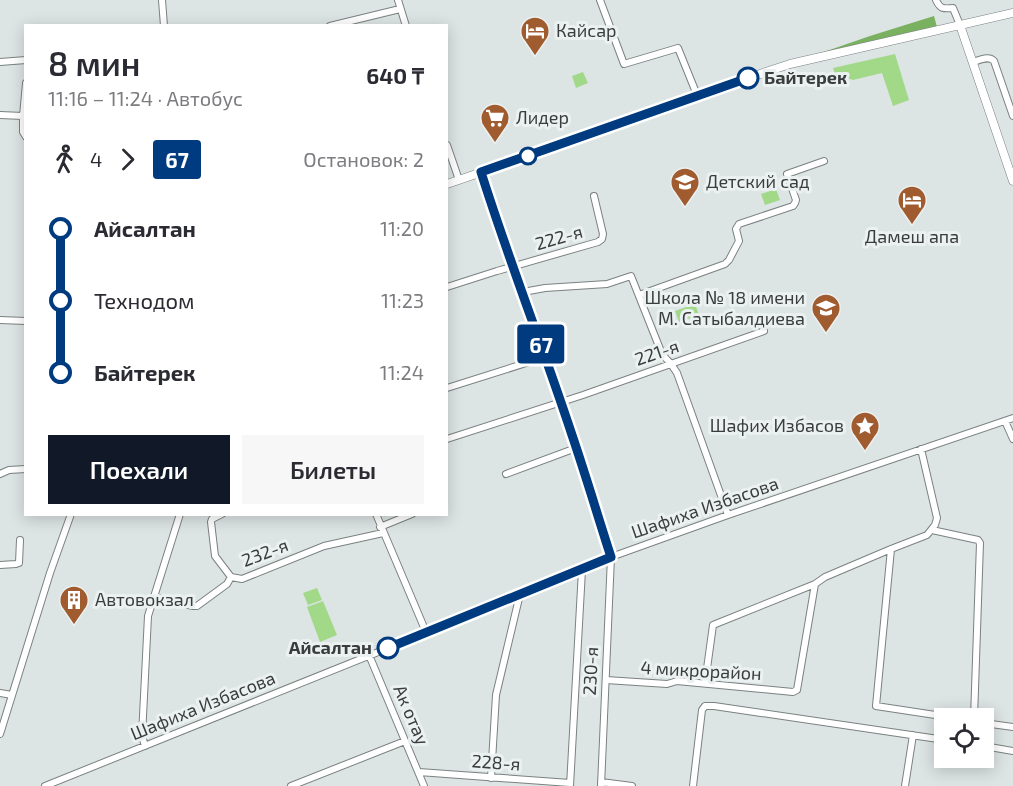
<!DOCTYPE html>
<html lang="ru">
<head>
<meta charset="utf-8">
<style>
	body { margin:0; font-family:"Exo 2",sans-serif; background:#f7f7f7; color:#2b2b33; height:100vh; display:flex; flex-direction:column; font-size:22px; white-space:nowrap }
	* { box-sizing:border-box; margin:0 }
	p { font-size:20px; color:#7c7c81 }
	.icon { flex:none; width:33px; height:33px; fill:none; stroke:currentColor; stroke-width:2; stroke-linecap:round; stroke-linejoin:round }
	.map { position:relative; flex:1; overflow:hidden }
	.panel { position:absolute; left:24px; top:24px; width:424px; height:492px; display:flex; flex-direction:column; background:#fff; border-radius:0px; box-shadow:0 3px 15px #0003 }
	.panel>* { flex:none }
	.badge { padding:0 12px; border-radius:4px; font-size:21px; line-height:39px }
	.fabs { position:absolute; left:934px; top:708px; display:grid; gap:12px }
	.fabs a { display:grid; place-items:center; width:60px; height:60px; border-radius:0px; background:#fff; box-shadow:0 3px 15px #0003; font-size:30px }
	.map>.badge { position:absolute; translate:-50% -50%; box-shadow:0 0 0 3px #fff }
	.legs { display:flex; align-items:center; gap:9px; height:66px; padding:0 24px; font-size:20px }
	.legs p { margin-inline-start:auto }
	.overview { display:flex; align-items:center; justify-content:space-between; height:102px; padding:0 24px }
	h1 { font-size:33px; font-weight:600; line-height:45px }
	.cta { display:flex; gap:12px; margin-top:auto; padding:12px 24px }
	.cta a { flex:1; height:69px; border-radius:0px; background:#111827; color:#fff; font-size:24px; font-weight:600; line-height:69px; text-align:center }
	.cta a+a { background:#f7f7f7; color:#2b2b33 }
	ul { padding:0 24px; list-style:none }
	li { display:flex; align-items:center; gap:21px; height:72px; font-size:22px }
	li i { display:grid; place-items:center; width:9px; height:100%; margin:0 8px; background:currentColor }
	li i::after { content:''; width:15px; height:15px; margin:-8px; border:4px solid; border-radius:50%; background:#fff }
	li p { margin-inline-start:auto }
	li:first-child i { background:linear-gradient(#0000 50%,currentColor 0) }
	li:last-child i { background:linear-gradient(currentColor 50%,#0000 0) }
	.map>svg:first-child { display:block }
	.green { fill:#a1d989 }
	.forest { fill:#79b160 }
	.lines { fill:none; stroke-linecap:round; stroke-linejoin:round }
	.minor-casing { stroke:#7b8181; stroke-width:8 }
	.tertiary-casing { stroke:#7b8181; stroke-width:9 }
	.minor { stroke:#fff; stroke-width:6 }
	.tertiary { stroke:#fff; stroke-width:8 }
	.line-1-casing { stroke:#fff; stroke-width:14 }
	.line-1 { stroke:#003b80; stroke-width:9 }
	.stop-1-dot { fill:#fff; stroke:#003b80; stroke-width:3 }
	.labels { text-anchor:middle; stroke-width:6; stroke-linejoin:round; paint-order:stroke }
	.poi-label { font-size:18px; fill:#3a3d3d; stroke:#ebf1f1; text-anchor:start }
	.stop-label { font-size:18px; font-weight:bold; fill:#3a3d3d; stroke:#ebf1f1; text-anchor:start }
	.street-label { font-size:18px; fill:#3a3d3d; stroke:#ebf1f1 }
</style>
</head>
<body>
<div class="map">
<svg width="1013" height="786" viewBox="0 0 1013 786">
	<rect width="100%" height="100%" fill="#dde4e4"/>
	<path class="green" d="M895 54 909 100 893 106 882 73 853 80 835 74 833 68Z
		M583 72 588 83 576 88 572 76Z
		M776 189 780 200 765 205 761 194Z
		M695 304 699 315 679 322 675 311Z
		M317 588 322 600 308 605 303 593Z
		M323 601 337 635 320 642 307 607Z"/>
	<path class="forest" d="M934 16 937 27 815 55 870 36Z"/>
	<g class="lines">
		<g class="minor-casing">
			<path id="minor" d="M162 0 164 26
				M398 0 406 26
				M600 0 624 64 678 48 697 95
				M936 0C940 9 943 9 953 8L960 25
				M330 26 400 9
				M0 62 26 60
				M973 62C980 60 989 55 994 61L1013 116
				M0 115 23 116V132L26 137
				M23 116 26 83
				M447 145 459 180
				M481 172 513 267 572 434 611 557 601 786
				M447 287 497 271 598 242 602 239 603 234 594 196
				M523 292 545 288 607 284 631 276 662 354 671 364 677 373 728 515
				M639 295 725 264 729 260 739 241 736 229 739 224 793 206 795 203 796 200 787 174 824 161
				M0 320 26 321
				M447 388 545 357
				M1005 421 1013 439
				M447 439 583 395 764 331
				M0 474 9 470 26 469
				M506 474 576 448
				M222 514 212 519 211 522 215 556 231 577 242 579 324 546 383 533
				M376 514 426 632
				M380 527 412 514
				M932 530 978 540 980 543 974 718
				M891 549 876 706 955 718
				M0 565 16 564 19 563 20 540
				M154 597 193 606H197L227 584 231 577
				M369 655 424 786
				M606 680 667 684 677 681 793 692 797 690 815 584 825 577 891 549 927 535 935 525 937 518 921 449
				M705 683 713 625 815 584
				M0 693 12 695
				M984 723 1013 727
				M0 734 50 573 71 514
				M145 746 142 736 148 616 180 514
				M984 746 1013 751
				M419 772 570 783
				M491 778 496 695 520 594
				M601 782 632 786
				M45 786 582 570 611 557 728 515 1013 418
				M291 786 405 741
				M570 786 582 570
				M693 786 702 710 705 706H714L945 740
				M905 786 913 735"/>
		</g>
		<g class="tertiary-casing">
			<path id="tertiary" d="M960 25 1013 181
				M447 184 555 147 697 95 790 64 1013 13"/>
		</g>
		<use href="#minor" class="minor"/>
		<use href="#tertiary" class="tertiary"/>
	</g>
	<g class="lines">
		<g class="line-1-casing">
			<path id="line-1" d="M388 648 611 557C598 517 586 476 572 435 543 347 509 261 481 172L748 78"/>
		</g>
		<use href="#line-1" class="line-1"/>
	</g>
	<defs>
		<g id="hotel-pin" transform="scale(1.5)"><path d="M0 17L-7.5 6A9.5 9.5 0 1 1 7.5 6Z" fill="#a05b2e" stroke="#ebf1f1"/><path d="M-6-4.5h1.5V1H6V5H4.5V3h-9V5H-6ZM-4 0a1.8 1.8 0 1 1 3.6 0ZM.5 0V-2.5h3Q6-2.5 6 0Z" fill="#fff"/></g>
		<g id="supermarket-pin" transform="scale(1.5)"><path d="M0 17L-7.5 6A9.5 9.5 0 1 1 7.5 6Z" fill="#a05b2e" stroke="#ebf1f1"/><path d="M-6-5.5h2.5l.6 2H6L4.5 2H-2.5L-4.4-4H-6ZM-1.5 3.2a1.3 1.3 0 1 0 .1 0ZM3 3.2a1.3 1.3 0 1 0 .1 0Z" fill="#fff"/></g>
		<g id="school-pin" transform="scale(1.5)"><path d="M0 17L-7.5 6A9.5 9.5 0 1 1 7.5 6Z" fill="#a05b2e" stroke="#ebf1f1"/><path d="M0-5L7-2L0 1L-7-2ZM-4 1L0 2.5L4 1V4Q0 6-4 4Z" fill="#fff"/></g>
		<g id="sight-pin" transform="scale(1.5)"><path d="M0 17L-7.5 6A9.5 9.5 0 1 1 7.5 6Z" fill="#a05b2e" stroke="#ebf1f1"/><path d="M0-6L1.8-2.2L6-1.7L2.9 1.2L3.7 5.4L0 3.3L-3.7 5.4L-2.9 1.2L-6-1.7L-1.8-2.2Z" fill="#fff"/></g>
		<g id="building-pin" transform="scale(1.5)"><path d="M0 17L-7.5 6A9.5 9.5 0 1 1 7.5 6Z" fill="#a05b2e" stroke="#ebf1f1"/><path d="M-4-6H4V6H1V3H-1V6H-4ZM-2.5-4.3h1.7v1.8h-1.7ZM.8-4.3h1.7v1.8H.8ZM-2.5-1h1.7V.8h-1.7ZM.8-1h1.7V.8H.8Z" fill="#fff"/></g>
	</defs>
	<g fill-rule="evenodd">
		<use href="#hotel-pin" x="535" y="31"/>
		<use href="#supermarket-pin" x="495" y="118"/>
		<use href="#school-pin" x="685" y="182"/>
		<use href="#hotel-pin" x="912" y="200"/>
		<use href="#school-pin" x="826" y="308"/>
		<use href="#sight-pin" x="865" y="426"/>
		<use href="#building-pin" x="74" y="600"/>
	</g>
	<g class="stop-1-dot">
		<circle cx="748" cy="78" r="10"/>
		<circle cx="528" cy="156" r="8"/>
		<circle cx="388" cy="648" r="10"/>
	</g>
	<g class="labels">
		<g class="poi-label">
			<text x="556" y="37">Кайсар</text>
			<text x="516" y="124">Лидер</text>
			<text x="706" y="188">Детский сад</text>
			<text x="912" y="243" text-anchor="middle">Дамеш апа</text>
			<text x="805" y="304" text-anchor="end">Школа № 18 имени<tspan x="805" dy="21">М. Сатыбалдиева</tspan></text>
			<text x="844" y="432" text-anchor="end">Шафих Избасов</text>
			<text x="95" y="606">Автовокзал</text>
		</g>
		<g class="stop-label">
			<text x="764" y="84">Байтерек</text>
			<text x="372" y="654" text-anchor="end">Айсалтан</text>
		</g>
		<g class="street-label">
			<text transform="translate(559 238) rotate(-16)" y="6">222-я</text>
			<text transform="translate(657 353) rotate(-19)" y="6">221-я</text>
			<text transform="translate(705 508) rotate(-19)" y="6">Шафиха Избасова</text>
			<text transform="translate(265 553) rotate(-21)" y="6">232-я</text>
			<text transform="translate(591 671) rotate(-87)" y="6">230-я</text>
			<text transform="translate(701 671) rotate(3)" y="6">4 микрорайон</text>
			<text transform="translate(203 706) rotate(-22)" y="6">Шафиха Избасова</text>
			<text transform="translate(411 715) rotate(67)" y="6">Ак отау</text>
			<text transform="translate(496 763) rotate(4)" y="6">228-я</text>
		</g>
	</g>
</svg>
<div class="fabs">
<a><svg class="icon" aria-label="locate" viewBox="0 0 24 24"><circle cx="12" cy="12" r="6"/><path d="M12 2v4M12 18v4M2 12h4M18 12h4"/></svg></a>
</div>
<b class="badge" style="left:541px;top:344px;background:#003b80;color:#fff">67</b>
<section class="panel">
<div class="overview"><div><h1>8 мин</h1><p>11:16 – 11:24 · Автобус</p></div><b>640 ₸</b></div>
<div class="legs"><svg class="icon" aria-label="walk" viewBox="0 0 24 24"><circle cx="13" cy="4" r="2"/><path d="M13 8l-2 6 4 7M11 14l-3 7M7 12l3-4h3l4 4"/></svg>4<svg class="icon" aria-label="forward" viewBox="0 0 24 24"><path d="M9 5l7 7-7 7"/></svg><b class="badge" style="background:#003b80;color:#fff">67</b><p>Остановок: 2</p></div>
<ul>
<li><i style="color:#003b80"></i><b>Айсалтан</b><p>11:20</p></li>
<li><i style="color:#003b80"></i><span>Технодом</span><p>11:23</p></li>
<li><i style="color:#003b80"></i><b>Байтерек</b><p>11:24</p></li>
</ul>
<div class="cta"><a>Поехали</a><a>Билеты</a></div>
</section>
</div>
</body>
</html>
